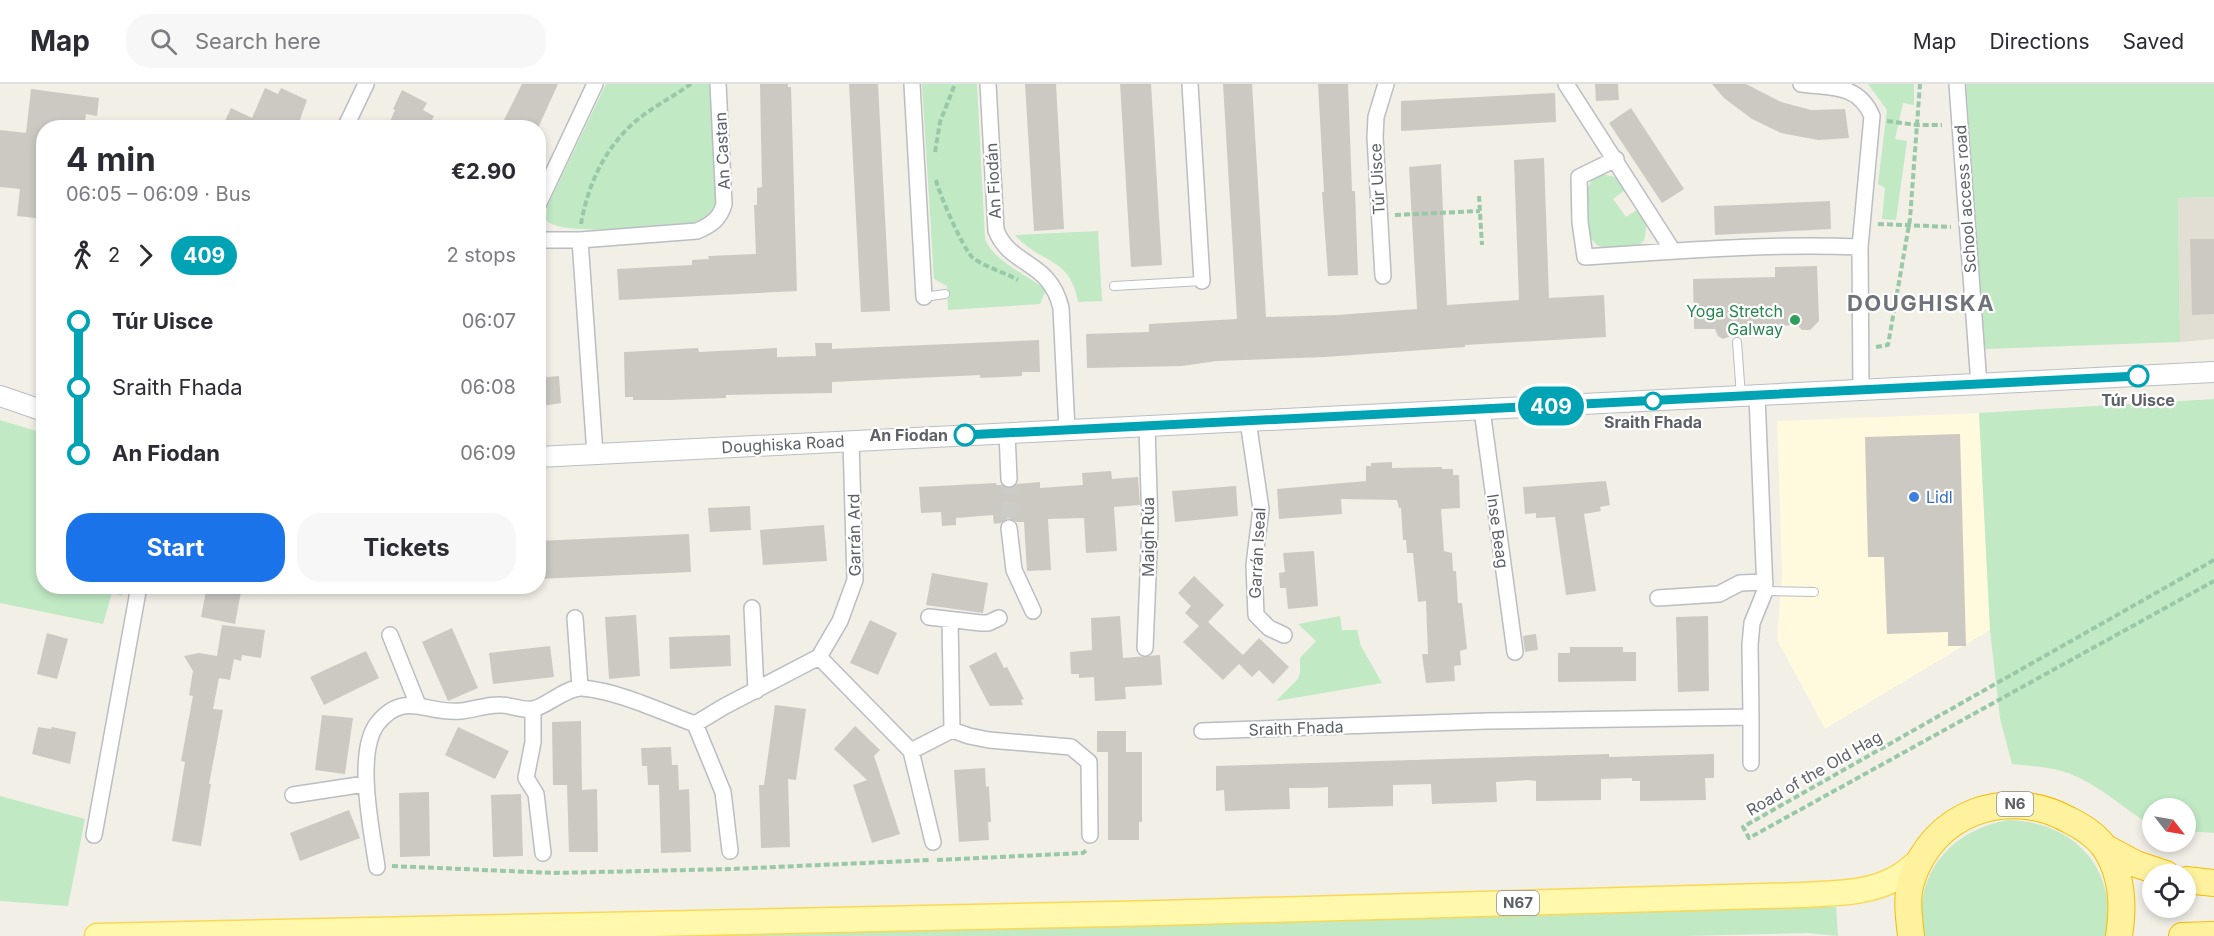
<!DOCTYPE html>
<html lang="en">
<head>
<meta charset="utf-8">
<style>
	body { margin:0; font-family:Inter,sans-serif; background:#f7f7f7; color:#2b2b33; height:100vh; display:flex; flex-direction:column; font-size:22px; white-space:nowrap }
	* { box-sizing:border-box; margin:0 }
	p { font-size:20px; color:#7c7c81 }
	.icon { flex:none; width:33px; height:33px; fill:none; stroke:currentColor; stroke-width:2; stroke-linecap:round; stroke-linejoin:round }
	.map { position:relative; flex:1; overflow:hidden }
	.panel { position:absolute; left:36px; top:36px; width:510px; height:474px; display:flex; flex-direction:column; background:#fff; border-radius:24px; box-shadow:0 3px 9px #0003 }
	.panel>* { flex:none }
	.badge { padding:0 12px; border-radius:20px; font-size:21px; line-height:39px }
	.needle { width:39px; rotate:121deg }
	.fabs { position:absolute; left:2142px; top:714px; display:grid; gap:12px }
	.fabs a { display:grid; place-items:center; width:54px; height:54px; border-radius:50%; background:#fff; box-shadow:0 3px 9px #0003; font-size:30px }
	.map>.badge { position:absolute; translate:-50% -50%; box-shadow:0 0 0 3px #fff }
	.legs { display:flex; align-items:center; gap:9px; height:66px; padding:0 30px; font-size:20px }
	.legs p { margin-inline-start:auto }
	.headline { display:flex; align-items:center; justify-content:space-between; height:102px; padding:0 30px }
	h1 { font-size:33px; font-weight:700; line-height:45px }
	.primary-button { display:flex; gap:12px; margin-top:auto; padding:12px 30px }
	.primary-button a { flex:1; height:69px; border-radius:24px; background:#1a73e8; color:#fff; font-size:24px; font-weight:700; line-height:69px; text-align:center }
	.primary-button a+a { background:#f7f7f7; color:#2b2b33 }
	ul { padding:0 30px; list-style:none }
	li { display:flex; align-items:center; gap:21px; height:66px; font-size:22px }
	li i { display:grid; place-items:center; width:9px; height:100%; margin:0 8px; background:currentColor }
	li i::after { content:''; width:15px; height:15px; margin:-8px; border:4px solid; border-radius:50%; background:#fff }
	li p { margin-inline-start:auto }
	li:first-child i { background:linear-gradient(#0000 50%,currentColor 0) }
	li:last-child i { background:linear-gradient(currentColor 50%,#0000 0) }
	header { display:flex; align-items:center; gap:36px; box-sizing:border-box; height:84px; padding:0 30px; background:#fff; border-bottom:2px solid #e1e1e2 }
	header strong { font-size:28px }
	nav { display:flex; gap:33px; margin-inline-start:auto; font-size:21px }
	.search { width:420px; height:54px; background:#f7f7f7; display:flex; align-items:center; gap:15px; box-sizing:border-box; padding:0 21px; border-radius:24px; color:#7c7c81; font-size:22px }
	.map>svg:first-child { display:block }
	.commercial { fill:#fff9dd }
	.education { fill:#e1ded4 }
	.green { fill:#c1e9c4 }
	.building { fill:#ccc9c3 }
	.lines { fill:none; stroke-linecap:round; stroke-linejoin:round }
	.minor-tunnel { stroke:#ccccc6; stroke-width:15; stroke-dasharray:15 8; stroke-linecap:butt }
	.service-casing { stroke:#babdc2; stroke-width:10 }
	.minor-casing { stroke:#babdc2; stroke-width:18 }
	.tertiary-casing { stroke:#babdc2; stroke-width:22 }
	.primary-casing { stroke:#fad855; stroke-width:27 }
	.trunk-casing { stroke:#f7bb00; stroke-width:28 }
	.path { stroke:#99c8a9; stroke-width:4; stroke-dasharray:6 3; stroke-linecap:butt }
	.service { stroke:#fff; stroke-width:8 }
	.minor { stroke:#fff; stroke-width:15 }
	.tertiary { stroke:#fff; stroke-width:20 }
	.primary { stroke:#fff8ad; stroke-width:24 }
	.trunk { stroke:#fff29e; stroke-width:26 }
	.line-1-casing { stroke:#fff; stroke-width:14 }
	.line-1 { stroke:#00a3b4; stroke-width:9 }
	.leisure-dot { fill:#2e9e5b; stroke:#fff; stroke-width:2 }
	.stop-1-dot { fill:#fff; stroke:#00a3b4; stroke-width:3 }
	.shop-dot { fill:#3f7fe0; stroke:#fff; stroke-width:2 }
	.labels { text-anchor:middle; stroke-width:4.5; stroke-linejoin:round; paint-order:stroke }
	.shield { fill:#fff; stroke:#8e9095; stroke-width:1.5 }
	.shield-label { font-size:15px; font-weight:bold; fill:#5d6167 }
	.street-label { font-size:16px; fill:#5d6167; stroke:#fff }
	.leisure-label { font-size:16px; fill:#27864d; stroke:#fff; text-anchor:end }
	.stop-label { font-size:16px; font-weight:bold; fill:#5d6167; stroke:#fff }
	.shop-label { font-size:16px; fill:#366cbe; stroke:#fff; text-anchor:start }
	.district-label { font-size:22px; font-weight:bold; letter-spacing:1.5px; fill:#6e7379; stroke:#fff }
</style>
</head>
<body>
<header>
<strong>Map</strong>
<div class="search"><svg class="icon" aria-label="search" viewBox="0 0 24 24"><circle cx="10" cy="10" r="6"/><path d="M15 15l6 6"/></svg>Search here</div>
<nav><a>Map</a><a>Directions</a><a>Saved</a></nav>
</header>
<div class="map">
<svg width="2214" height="852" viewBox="0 0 2214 852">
	<rect width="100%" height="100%" fill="#f1efe6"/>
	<path class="commercial" d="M1979 329 1990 546 1825 645 1777 556 1782 489 1777 337Z"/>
	<path class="education" d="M2214 113V255L2180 258 2178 114Z"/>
	<path class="green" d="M606 0H710L717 117 708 133 695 139C670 141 561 154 546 136L547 123Z
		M922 0H977L985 155C993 177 1029 192 1046 206L1040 220 948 226 947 202 934 195Z
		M1868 0H1914V21L1903 19 1895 55 1907 57 1896 136 1882 135 1885 104 1878 100 1887 26Z
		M1966 0H2214V113L2178 114 2180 258 1985 265Z
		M1603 90 1618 94 1625 106 1613 115 1626 133 1638 125 1647 141 1644 156 1635 166C1619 165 1598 170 1590 152L1587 105 1594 93Z
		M1098 147 1102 217 1078 218C1071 173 1039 179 1015 151Z
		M2214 315V749L2186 747V724H2152V742C2124 725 2100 701 2068 689 2051 683 2030 682 2012 680L2000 634 1990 546 1979 329Z
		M0 336 43 349 44 502 124 503 122 512 112 509 103 540 0 519Z
		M1340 532 1342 546H1357L1361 562 1382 599 1276 617 1298 595 1300 589V574L1316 557 1298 540Z
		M0 712 85 735 68 822 0 817Z
		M2008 736C2073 737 2120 785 2105 852H1924C1911 792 1950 746 2008 736Z
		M1800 823H1836L1838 852 1808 849 1682 852H573L1563 831Z"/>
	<path class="building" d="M522 0H558L538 44H515L503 38Z
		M760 0H788V3H791L797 207 619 216 617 185 692 181V176L709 175 708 172 756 170 754 121H757V104L762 103Z
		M849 0H878L890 227 861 228Z
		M1025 0H1056L1064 145 1034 147Z
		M1120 0H1151L1162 181 1131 183Z
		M1223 0H1252L1266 233 1338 231 1417 225 1409 83 1441 80 1447 221 1519 216 1514 76 1544 74 1549 214 1604 211 1606 253 1465 261V263L1325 273 1217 277 1182 282 1087 284 1086 250 1149 248V240L1237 235Z
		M1318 0H1348L1352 107H1355L1358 191 1328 192 1322 108H1324Z
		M1595 0H1618L1619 16 1596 17Z
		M1712 0H1746L1781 18 1811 26 1845 25 1849 54 1818 56 1781 49 1752 35 1724 14Z
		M265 4 278 10 281 4 307 16 297 44H235L224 39 231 24 252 34Z
		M31 5 99 14 97 32 86 30 84 44H44V135L17 132 20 105 0 103V46L26 49Z
		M402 6 427 19 423 26 434 32 428 44H387L395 26 393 25Z
		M1555 9 1556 38 1401 47V17Z
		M1631 24 1684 105 1662 119 1609 39Z
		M1830 117 1831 145 1715 151 1714 122Z
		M2190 155H2214V230L2192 231Z
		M1817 182 1819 237 1810 246H1802L1797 241 1736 244 1731 252 1723 255 1718 252 1715 245H1694L1693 195 1775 193V183Z
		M1039 256 1040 288H1022V292L980 294V291L832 298V309L726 311V314L668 316H633V313H625L624 268 698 264 699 268 777 264V273L816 272 815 259H832V265Z
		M559 292 561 319 542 322V318H538V294Z
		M1960 350 1966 562H1948V548L1887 550 1884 473H1868L1865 353Z
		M1392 378V384L1442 383V385H1453V391H1459L1460 424 1441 425 1444 467 1452 469 1453 487H1456L1458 519H1462L1467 565 1460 567 1461 581 1454 582 1455 597 1426 599 1422 570H1428L1426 517 1418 518 1413 469H1407L1406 456H1403L1401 424H1399L1397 416 1341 415 1342 430 1279 435 1277 405 1366 397V382H1371V379Z
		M1111 387 1112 395 1138 393 1140 421 1114 423 1117 467 1086 469 1084 434 1048 435 1051 486 1027 487 1024 438H1017L1008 434 1001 439 994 440 993 431 956 434V441L942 442 941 428 921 429 919 403 996 399V401H1001L1009 405 1017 400 1040 398V404L1083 401 1082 389Z
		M1606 397 1610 421 1600 423 1601 427 1584 430 1596 507 1566 511 1555 433 1536 434V429L1525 430 1523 403Z
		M1236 402 1238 432 1175 438 1172 407Z
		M750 422 751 446 710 448 708 424Z
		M824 441 827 477 763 481 760 446Z
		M689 450 691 488 538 495V457Z
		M1314 467 1318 522 1288 525 1286 504H1280L1279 489 1285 488 1283 469Z
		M932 489 988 499 983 529 926 521Z
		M1194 492 1224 521 1208 538 1243 571 1259 554 1289 583 1273 600 1259 586 1252 593 1239 580 1223 596 1183 558 1199 542 1185 529 1191 522 1178 509Z
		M207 502H231V506L241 508 235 540 201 533Z
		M636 531 640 592 609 595 605 533Z
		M1120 532 1123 574 1160 571 1162 601 1125 603 1126 615 1095 617 1094 593 1079 594V590H1071L1070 568 1092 566 1091 534Z
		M1708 532 1709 607 1678 608 1676 533Z
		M870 536 897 549 878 591 850 579Z
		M222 541 265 546 261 574 242 571 241 577 234 575 230 596 219 594 213 625 223 626 209 700H211L201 762 172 757 185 678 181 677 193 612 189 611 193 587 184 572 199 569 217 572Z
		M452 544 478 604 448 617 422 558Z
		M47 549 68 555 57 595 37 590Z
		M1536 550 1538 566 1525 568 1523 552Z
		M730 551 731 582 670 585 669 553Z
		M550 562 554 593 493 600 489 569Z
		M1570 563H1623V568H1636V597L1558 598V569H1570Z
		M366 567 379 594 324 621 310 593Z
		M996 568 1004 584 1007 583 1024 615 1021 616 1023 621 990 622 986 615 969 582Z
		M775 621 806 625 796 696 788 695 790 763 761 764 759 701H764Z
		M322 631 353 634 345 690 315 686Z
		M581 637 582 706 597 705 598 768H569L567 701H553L552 638Z
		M855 642 880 666 874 672 900 750 872 759 853 701 867 696 834 665Z
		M38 643 51 645 52 643 76 648 70 680 32 670Z
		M458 643 509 667 495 695 445 671Z
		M1097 647H1126V668H1142V738H1139V756H1108V668H1097Z
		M671 663 672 681H678L679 706 689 705 691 768 661 769 659 701H648L647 682H642L641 664Z
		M1609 670V673L1714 670V694H1705L1706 716 1640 717V697H1632V694L1601 695V716L1536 717V697L1528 696 1496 698 1497 718 1432 720 1431 700 1393 701V722L1328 724V703L1312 704H1289L1290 725 1225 727 1224 706 1216 707V682Z
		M985 684 986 703 989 702 990 721 991 738H988L989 756 959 758 954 686Z
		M429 708 430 772 400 773 399 709Z
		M521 710 523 772 493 773 491 711Z
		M349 726 360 754 300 777 290 749Z"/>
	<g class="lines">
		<path class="minor-tunnel" d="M1009 395V444"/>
		<g class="service-casing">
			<path id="service" d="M1114 202 1202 197
				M924 213 945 210
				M1737 258 1741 312
				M1765 507 1814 508"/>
		</g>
		<g class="minor-casing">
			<path id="minor" d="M912 0 924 213
				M988 0 996 146C1010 183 1050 176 1061 224L1067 346
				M1190 0 1202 197
				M1566 0 1673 167
				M1801 0C1833 4 1858 0 1872 32L1860 163 1861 307
				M1957 0 1979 301
				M345 44 366 0
				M1616 75 1579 93 1580 138 1585 173C1676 167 1769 159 1860 163
				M538 121 595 0
				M538 156H580L697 147C711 141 720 135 724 120L718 0
				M580 156 595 370
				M1383 192 1375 53 1376 33 1386 0
				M1482 326 1515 568
				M1248 337 1261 425 1254 481 1256 531 1269 544 1284 551
				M1007 349 1009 395
				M1009 444 1014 486 1033 527
				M1658 514 1719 510 1740 499 1765 498
				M752 524 756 607
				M929 533 981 539H988L999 534
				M575 534 580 603
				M950 536 952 646
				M390 551 418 621
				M1145 564 1150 443 1147 342
				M819 573 911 667 933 758
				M533 625V658L526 694 536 710 543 769
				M1751 633V679
				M695 640 723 708 730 767
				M1202 647 1487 637 1751 633 1750 561 1752 539 1765 507 1757 312
				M911 667 952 646 969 652 989 656 1071 663 1089 678 1090 751
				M293 711 365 700
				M94 751 139 502
				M377 783C372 748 355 670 377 640 404 605 427 631 461 627 474 626 487 620 501 621 511 621 523 627 533 625 546 623 567 602 583 604 621 608 659 627 695 640L725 622 819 573 840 537 855 496 851 357"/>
		</g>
		<g class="tertiary-casing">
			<path id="tertiary" d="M0 312 44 327
				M538 373 2214 288"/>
		</g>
		<g class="primary-casing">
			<path id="primary" d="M97 852 1159 829 1802 811C1834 809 1870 810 1898 793 1906 789 1913 782 1920 776"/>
		</g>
		<g class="trunk-casing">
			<path id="trunk" d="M2104 763 2136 780 2166 790
				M2186 796 2214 799
				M1911 852C1909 834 1906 815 1911 798 1932 728 2008 702 2069 736 2081 742 2097 752 2105 764 2122 790 2124 822 2119 852
				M2182 852 2214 851"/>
		</g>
		<path class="path" d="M1887 37 1917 41H1942
			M935 68 940 38 955 0
			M936 96C939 110 963 164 972 173 984 183 1004 188 1018 196
			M1479 112 1482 161
			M1395 131 1480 127
			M581 140C588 100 605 63 637 36 654 22 673 13 691 0
			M1878 140 1951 143
			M1876 263 1888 261 1910 135 1920 0
			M2214 476 1743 743 1749 754 2214 497
			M937 776 1083 769 1087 766
			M392 782 554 789 731 785 930 776"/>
		<use href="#service" class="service"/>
		<use href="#minor" class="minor"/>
		<use href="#tertiary" class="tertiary"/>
		<use href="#primary" class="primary"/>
		<use href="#trunk" class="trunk"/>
	</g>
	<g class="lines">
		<g class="line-1-casing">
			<path id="line-1" d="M965 351 2138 292"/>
		</g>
		<use href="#line-1" class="line-1"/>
	</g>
	<circle class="leisure-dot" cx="1795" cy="236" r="6"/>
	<g class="stop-1-dot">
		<circle cx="2138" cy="292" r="10"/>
		<circle cx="1653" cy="317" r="8"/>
		<circle cx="965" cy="351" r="10"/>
	</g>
	<circle class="shop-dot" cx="1914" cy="413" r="6"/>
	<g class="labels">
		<g class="shield">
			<rect x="1997" y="708" width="36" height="24" rx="4.5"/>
			<rect x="1497" y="807" width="42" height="24" rx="4.5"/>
		</g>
		<g class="shield-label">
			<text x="2015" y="725">N6</text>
			<text x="1518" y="824">N67</text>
		</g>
		<g class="street-label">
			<text transform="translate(722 67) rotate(-93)" y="6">An Castan</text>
			<text transform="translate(1377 95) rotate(-93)" y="6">Túr Uisce</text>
			<text transform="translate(993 97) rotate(-93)" y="6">An Fiodán</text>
			<text transform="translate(1965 115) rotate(-94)" y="6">School access road</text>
			<text transform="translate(783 360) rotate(-3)" y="6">Doughiska Road</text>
			<text transform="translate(1498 447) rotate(82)" y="6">Inse Beag</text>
			<text transform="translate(854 451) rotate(-91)" y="6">Garrán Ard</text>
			<text transform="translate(1148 453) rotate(-90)" y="6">Maigh Rúa</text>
			<text transform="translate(1257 469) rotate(-87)" y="6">Garrán Iseal</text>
			<text transform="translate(1296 644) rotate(-2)" y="6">Sraith Fhada</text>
			<text transform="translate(1814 689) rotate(-30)" y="6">Road of the Old Hag</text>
		</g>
		<g class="leisure-label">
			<text x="1783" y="233">Yoga Stretch<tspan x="1783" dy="18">Galway</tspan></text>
		</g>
		<g class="stop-label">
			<text x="2138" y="322">Túr Uisce</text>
			<text x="1653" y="344">Sraith Fhada</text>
			<text x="948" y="357" text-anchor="end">An Fiodan</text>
		</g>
		<g class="shop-label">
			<text x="1926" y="419">Lidl</text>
		</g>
		<g class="district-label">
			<text x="1921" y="227">DOUGHISKA</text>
		</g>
	</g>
</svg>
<div class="fabs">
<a><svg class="needle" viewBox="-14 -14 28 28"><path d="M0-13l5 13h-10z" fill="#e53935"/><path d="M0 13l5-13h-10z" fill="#7c7c81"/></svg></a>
<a><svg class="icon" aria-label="locate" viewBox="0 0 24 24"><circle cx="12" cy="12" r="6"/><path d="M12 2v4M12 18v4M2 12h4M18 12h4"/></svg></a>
</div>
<b class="badge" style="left:1551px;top:322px;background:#00a3b4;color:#fff">409</b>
<section class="panel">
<div class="headline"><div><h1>4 min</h1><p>06:05 – 06:09 · Bus</p></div><b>€2.90</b></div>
<div class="legs"><svg class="icon" aria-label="walk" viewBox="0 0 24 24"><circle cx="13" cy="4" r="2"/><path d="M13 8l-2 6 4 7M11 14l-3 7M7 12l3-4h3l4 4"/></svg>2<svg class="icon" aria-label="forward" viewBox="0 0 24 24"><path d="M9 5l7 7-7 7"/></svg><b class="badge" style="background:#00a3b4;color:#fff">409</b><p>2 stops</p></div>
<ul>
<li><i style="color:#00a3b4"></i><b>Túr Uisce</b><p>06:07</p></li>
<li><i style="color:#00a3b4"></i><span>Sraith Fhada</span><p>06:08</p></li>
<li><i style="color:#00a3b4"></i><b>An Fiodan</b><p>06:09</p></li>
</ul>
<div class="primary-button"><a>Start</a><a>Tickets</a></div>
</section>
</div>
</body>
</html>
